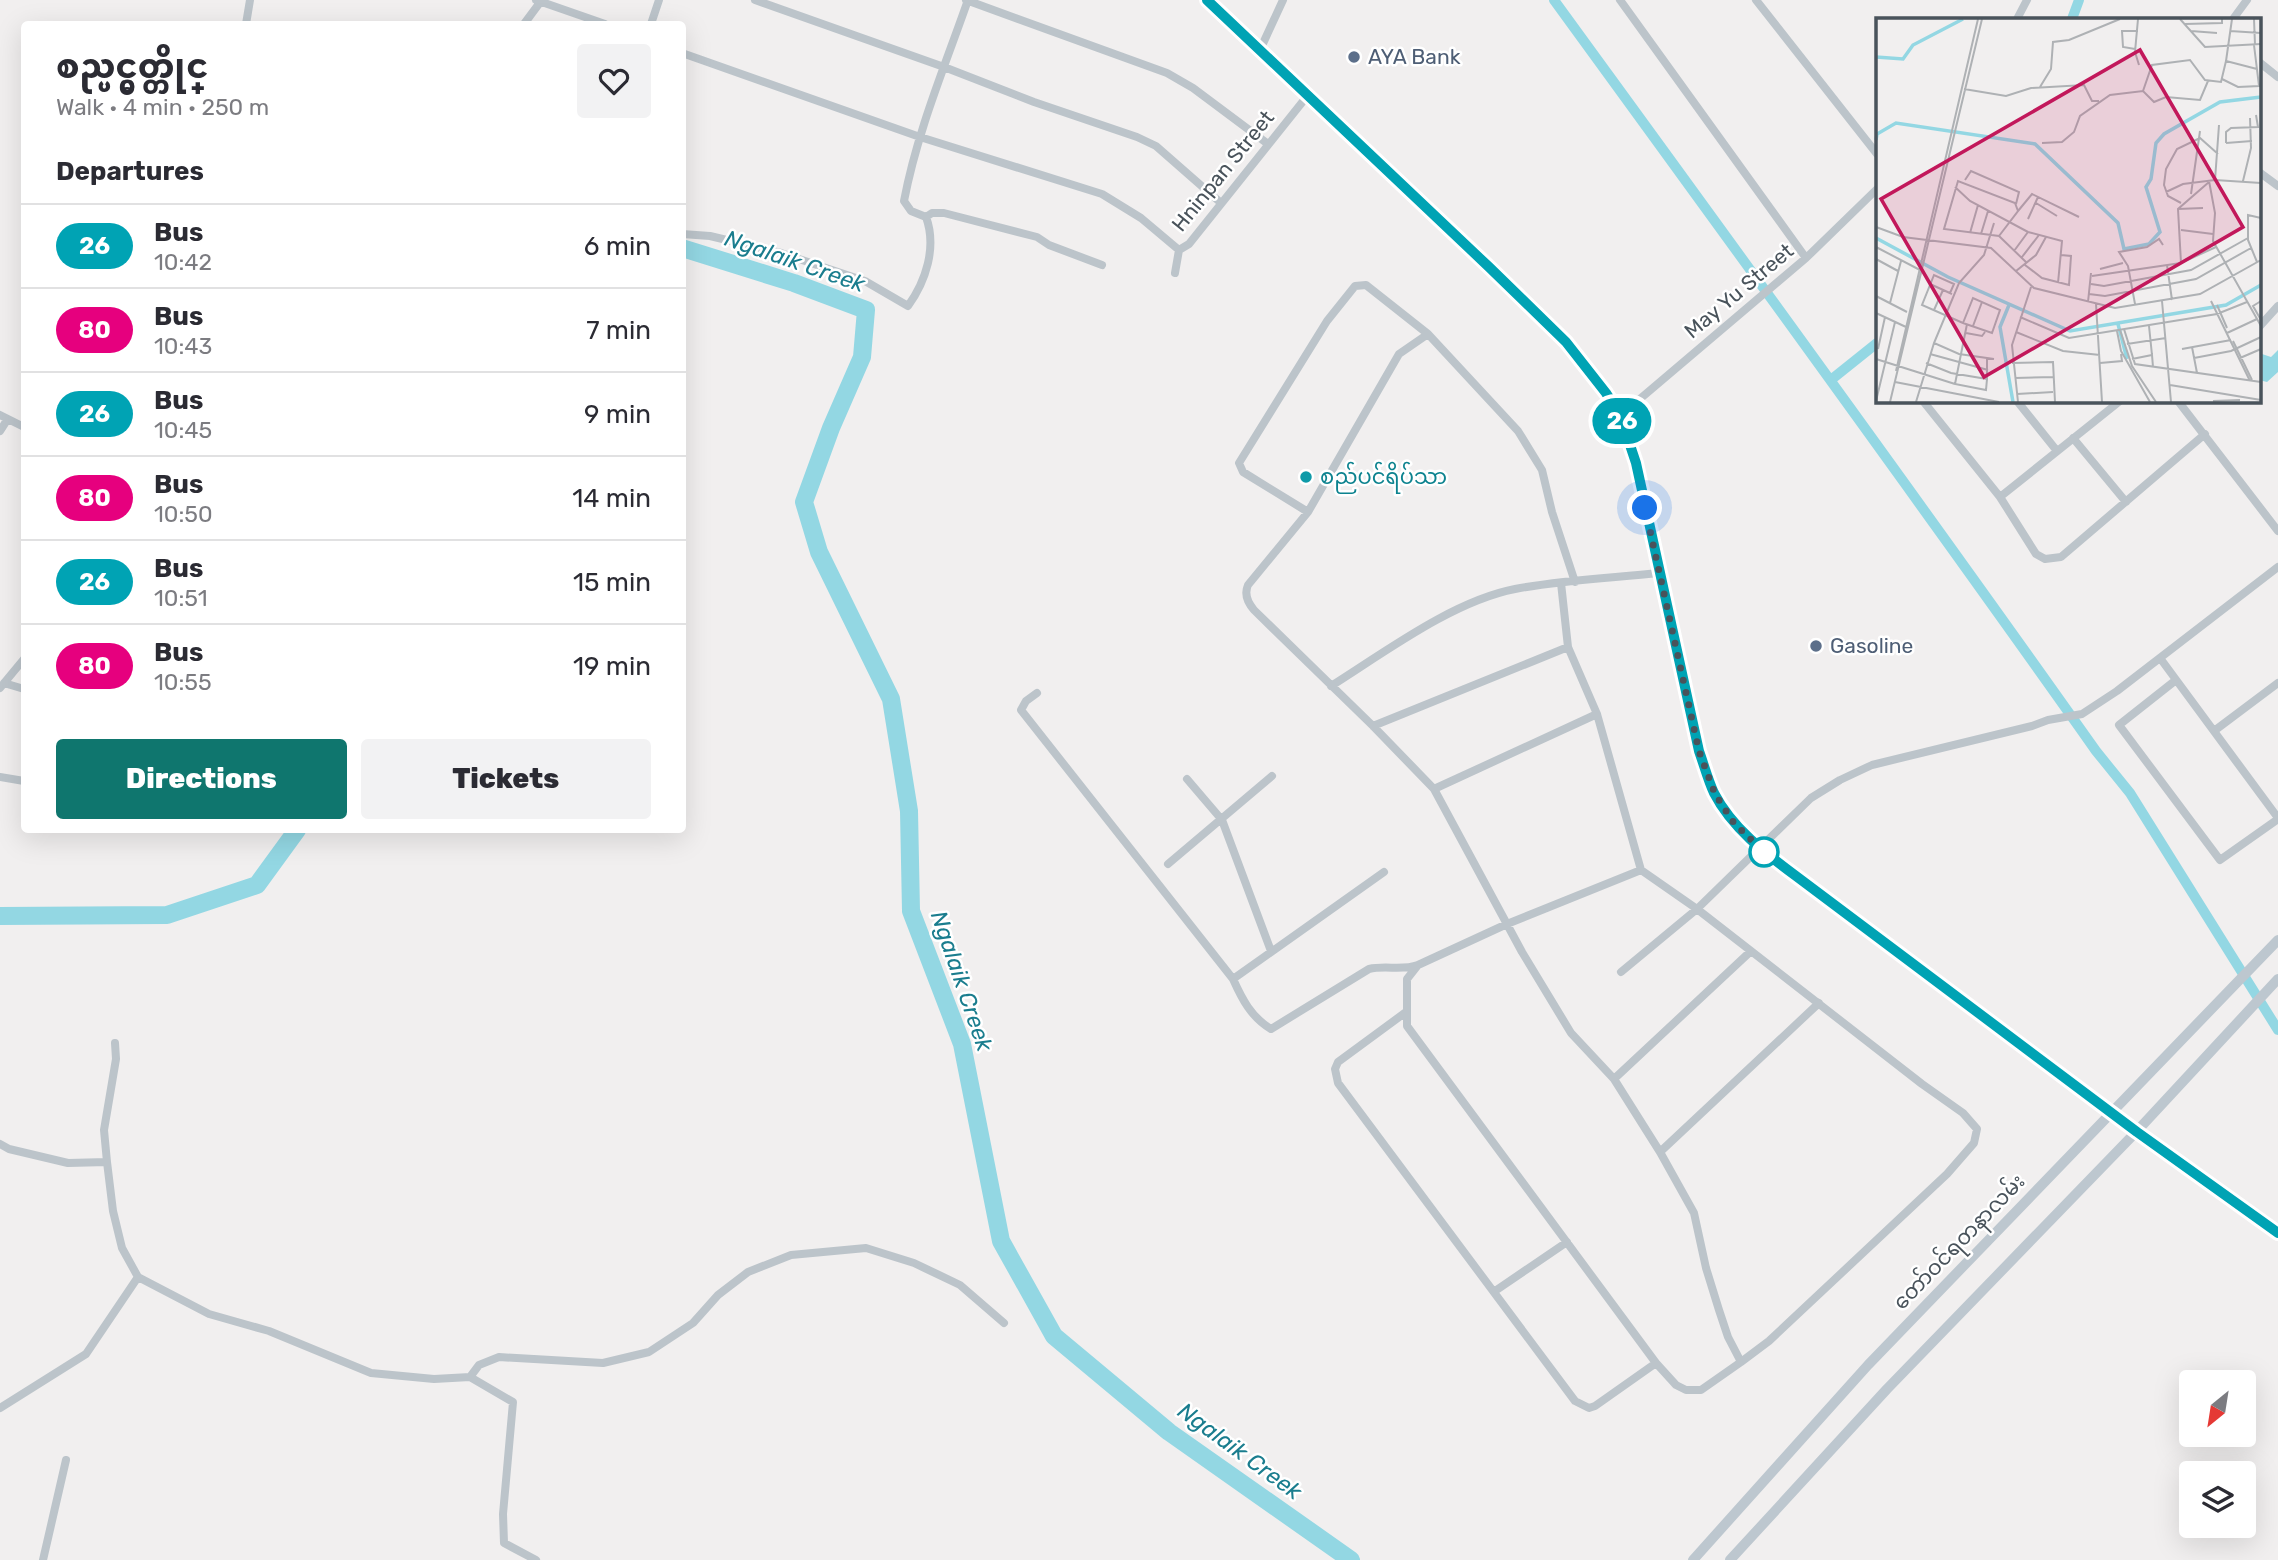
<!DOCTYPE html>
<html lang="en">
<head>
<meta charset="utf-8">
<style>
	body { margin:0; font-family:Rubik,"Noto Sans Myanmar",sans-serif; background:#f2f2f3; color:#2b2b33; height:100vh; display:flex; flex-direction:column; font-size:26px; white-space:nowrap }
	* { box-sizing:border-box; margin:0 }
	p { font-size:23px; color:#7c7c81 }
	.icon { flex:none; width:38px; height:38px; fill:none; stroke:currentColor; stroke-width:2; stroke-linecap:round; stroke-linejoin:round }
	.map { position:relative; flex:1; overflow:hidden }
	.sheet { position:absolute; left:21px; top:21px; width:665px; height:812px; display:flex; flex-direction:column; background:#fff; border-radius:7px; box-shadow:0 7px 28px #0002 }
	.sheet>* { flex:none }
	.badge { padding:0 14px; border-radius:23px; font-size:24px; line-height:46px }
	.needle { width:46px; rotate:210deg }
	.tools { position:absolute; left:2179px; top:1370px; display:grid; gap:14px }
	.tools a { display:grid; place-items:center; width:77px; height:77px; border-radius:7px; background:#fff; box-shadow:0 7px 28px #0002; font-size:35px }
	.you { position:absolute; width:35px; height:35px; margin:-18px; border:5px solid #fff; border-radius:50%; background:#1a73e8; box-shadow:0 0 0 10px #1a73e833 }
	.map>.badge { position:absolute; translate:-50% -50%; box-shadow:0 0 0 4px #fff }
	h2 { padding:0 35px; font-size:26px; line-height:63px }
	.round { display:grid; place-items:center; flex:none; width:74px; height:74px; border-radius:7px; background:#f2f2f3 }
	.summary { display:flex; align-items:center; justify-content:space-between; height:119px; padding:0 35px }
	h1 { font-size:33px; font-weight:800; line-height:52px }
	.cta { display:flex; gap:14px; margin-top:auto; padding:14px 35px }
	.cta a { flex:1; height:80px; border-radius:7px; background:#0f766e; color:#fff; font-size:28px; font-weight:800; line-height:80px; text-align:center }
	.cta a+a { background:#f2f2f3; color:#2b2b33 }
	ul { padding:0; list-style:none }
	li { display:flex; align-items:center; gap:21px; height:84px; padding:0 35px; border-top:2px solid #e1e1e2 }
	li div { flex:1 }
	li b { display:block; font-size:26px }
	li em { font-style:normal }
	li .badge { min-width:77px; font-weight:700; text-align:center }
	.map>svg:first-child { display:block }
	.water { fill:#93d7e3 }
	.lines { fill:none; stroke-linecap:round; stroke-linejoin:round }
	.canal { stroke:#93d7e3; stroke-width:10 }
	.river { stroke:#93d7e3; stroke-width:18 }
	.minor { stroke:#bcc4ca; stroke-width:8 }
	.secondary { stroke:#bdc7cf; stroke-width:10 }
	.primary { stroke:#b1c0cb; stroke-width:12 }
	.line-casing { stroke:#fff; stroke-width:16 }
	.line { stroke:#00a3b4; stroke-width:10 }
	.walk { stroke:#49535b; stroke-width:7; stroke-dasharray:0 12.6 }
	.service-dot { fill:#5c6f8a; stroke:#fff; stroke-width:2.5 }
	.culture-dot { fill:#0f9aa8; stroke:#fff; stroke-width:2.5 }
	.stop-dot { fill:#fff; stroke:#00a3b4; stroke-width:3.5 }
	.labels { text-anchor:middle; stroke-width:5; stroke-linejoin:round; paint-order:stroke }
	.service-label { font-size:21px; fill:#4e5e75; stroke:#fff; text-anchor:start }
	.street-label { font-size:21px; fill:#49535b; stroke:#fff }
	.culture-label { font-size:21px; fill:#0d838f; stroke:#fff; text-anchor:start }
	.water-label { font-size:23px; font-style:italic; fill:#1a7d8e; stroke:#fff }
	.inset-river { fill:none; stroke:#93d7e3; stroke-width:3.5 }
	.inset-road { fill:none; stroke:#aeb1b4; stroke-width:2 }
	.view { fill:#c2185b; fill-opacity:0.15; stroke:#c2185b; stroke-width:3.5 }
	.inset-edge { fill:none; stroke:#49535b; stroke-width:3.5 }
</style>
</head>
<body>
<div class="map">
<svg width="2278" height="1560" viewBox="0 0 2278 1560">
	<rect width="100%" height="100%" fill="#f1efef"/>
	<path class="water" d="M2278 350V372L2267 382 2259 380V353L2271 357Z"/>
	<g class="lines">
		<path class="canal" d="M1554 0C1736 250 1918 499 2096 751L2130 793 2278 1030
			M2072 19 2079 0
			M1832 379 1877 343"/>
		<path class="river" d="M682 248 794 283 866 310 862 357 831 428 804 502 819 552 891 699 909 811 911 911 962 1044 1001 1241 1054 1336 1169 1432 1351 1560
			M0 916 167 915 257 885 297 830"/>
		<path class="minor" d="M536 0 605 24
			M755 0 944 67 1034 102 1137 137 1156 146 1221 203
			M966 0 1167 73 1193 88 1268 144
			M1620 0 1806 258
			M1756 0 1877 154
			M2017 19 2027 0
			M2233 19 2247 0
			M246 24 250 0
			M524 24 541 1
			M651 24 659 0
			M1260 50 1283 0
			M682 53 920 137 1102 194 1141 218 1179 250
			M2259 62 2278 77
			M2259 172 2278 186
			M926 217 932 213H944L1037 237 1049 245 1102 265
			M682 234 710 236 781 253 865 281 908 306C926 281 937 247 926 217L911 211 904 201C917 132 945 66 968 0
			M1175 273 1179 250 1189 244 1308 95
			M2259 327 2278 306
			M1428 334 1399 354 1308 512 1248 585C1244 594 1248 603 1254 610L1373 726 1434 789 1522 952 1571 1033 1614 1079 1660 1152 1694 1213 1706 1268 1719 1310 1728 1337 1741 1362
			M1923 401 2000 497 2036 554 2045 559 2061 557 2205 434
			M2017 401 2057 451
			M2178 401 2278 531
			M0 415 24 427
			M1621 415 1806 258 1877 189
			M0 431 7 420
			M2073 438 2126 502
			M2000 497 2120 401
			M1308 512 1243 472 1239 463 1327 321 1355 286 1366 285 1428 334 1518 431 1542 470 1552 512 1575 582
			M1561 583 1568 647 1597 714 1641 870 1697 909 1922 1084 1963 1113 1977 1129 1974 1143 1947 1174 1769 1341 1741 1362 1701 1390H1686L1676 1385 1656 1363 1407 1026V979L1418 965 1507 924 1641 870
			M2160 658 2278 818
			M2176 680 2119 725 2220 860 2278 819
			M4 683 24 689
			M1331 686C1385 652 1453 601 1515 589 1562 580 1611 578 1659 573
			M0 688 24 659
			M1037 693 1026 701 1021 710 1233 979C1242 999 1251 1017 1271 1029L1369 969C1386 965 1402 971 1418 965
			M1373 726 1568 647
			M2214 731 2278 683
			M0 777 24 781
			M1187 779 1222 820 1271 951
			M1434 789 1597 714
			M1168 864 1272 776
			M1621 972 1697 909 1811 798 1840 780 1872 765 2032 726 2048 720 2082 714 2117 691 2278 567
			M1233 979 1384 872
			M1406 1012 1338 1062 1335 1069 1338 1083 1575 1401 1589 1408 1595 1406 1656 1363
			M1614 1079 1751 951
			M0 1144 9 1149 68 1163 107 1162 113 1211 122 1248 138 1277 209 1314 269 1331 371 1373 434 1379 470 1377 479 1365 499 1357 603 1363 649 1352 693 1323 718 1295 748 1272 791 1255 866 1248 914 1263 960 1285 1004 1323
			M1660 1152 1819 1003
			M107 1162 104 1130 116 1059 115 1043
			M1495 1291 1567 1242
			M470 1377 513 1402 503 1514 504 1543 536 1560
			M0 1408 86 1354 138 1277
			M43 1560 66 1460"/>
		<path class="secondary" d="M1693 1560 1868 1365 2278 940
			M1730 1560 1887 1389 2137 1131 2278 979"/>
		<path class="primary" d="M1207 0 1489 267 1566 342 1606 393 1621 415 1636 463 1699 752C1704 765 1708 780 1714 793 1732 828 1765 853 1795 876L2137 1131 2278 1233"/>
	</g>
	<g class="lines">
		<g class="line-casing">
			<path id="line" d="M1207 0 1489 267 1566 342 1606 393 1620 415 1636 463 1699 751C1704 765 1708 780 1714 793 1732 828 1765 853 1796 876L2137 1132 2278 1233"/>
		</g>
		<use href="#line" class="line"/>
		<path class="walk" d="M1645 508 1699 751 1715 794 1734 823 1764 852"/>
	</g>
	<g class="service-dot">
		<circle cx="1354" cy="57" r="7"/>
		<circle cx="1816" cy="646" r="7"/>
	</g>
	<circle class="culture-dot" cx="1306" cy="477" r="7"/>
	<circle class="stop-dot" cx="1764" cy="852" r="14"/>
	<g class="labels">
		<g class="service-label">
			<text x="1368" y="64">AYA Bank</text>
			<text x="1830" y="653">Gasoline</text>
		</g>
		<g class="street-label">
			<text transform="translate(1223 171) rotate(-51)" y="7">Hninpan Street</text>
			<text transform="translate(1739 291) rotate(-40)" y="7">May Yu Street</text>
			<text transform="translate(1959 1242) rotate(-46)" y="7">တော်ဝင်ရတနာလမ်း</text>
		</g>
		<g class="culture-label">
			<text x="1320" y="484">စည်ပင်ရိပ်သာ</text>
		</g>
		<g class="water-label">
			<text transform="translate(795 261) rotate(19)" y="8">Ngalaik Creek</text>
			<text transform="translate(962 981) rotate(71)" y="8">Ngalaik Creek</text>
			<text transform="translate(1240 1451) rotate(36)" y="8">Ngalaik Creek</text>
		</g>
	</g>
	<g transform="translate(1876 18)">
		<rect width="385" height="385" fill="#f1efef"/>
		<path class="inset-river" d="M0 39 27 41 37 27 87 1M0 122 1 116 20 105 159 126 242 205 248 231 273 226 284 214 270 169 275 161 280 125 288 116 344 84 385 79M0 220 72 259 194 313 350 287 385 267M133 287 124 309 137 384M242 306 251 341"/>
		<path class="inset-road" d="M262 1 259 34 263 47M304 1 329 29 385 26M356 1 350 43 381 51M378 1 379 27M309 6 346 5V1M315 13 341 15M354 13 385 15M259 31 247 29 246 13H262M346 61 362 69 383 68 378 27M164 69 175 51 177 24 193 22 244 1M88 71 130 78 155 70 208 67 216 83H223M267 73 276 47 314 42 329 62 345 64 350 43M166 125 186 124 198 114 204 98 234 77 267 73 278 84 290 79 324 82 332 63M350 125V114L355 110 382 109 380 97M350 125 376 123M89 162 95 153 143 174 140 186M339 162 343 107M333 163 339 195 337 223 385 308M367 163 375 130 374 100M79 169 94 183 152 214 186 223 182 265M290 174 307 166 339 162 385 165M315 176 324 113M160 185 181 198M305 185 292 178 288 167 290 151 301 131 324 120 342 136M302 191 327 190M142 193 156 176 203 199M152 201 162 179M0 209 27 219 115 230 158 270 239 290 324 276 385 242M305 212 337 216M94 215 102 187M105 216 112 193M123 218 142 193 139 185 82 163 68 211 123 218 151 245M0 229 44 252M138 233 152 214M146 239 163 217M0 241 22 253M381 244 372 222V197L385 200M305 245 302 191 333 164M149 247 166 260 193 267 195 238 185 237M291 247 296 282M224 251 247 245M140 253 160 237 170 219M216 258 305 245 340 229M54 266 76 276M215 266 228 268 315 252 372 220M74 275 78 266 58 257 46 287 87 305 116 315 124 292 97 280 87 305M213 276 229 278 320 261 375 230M0 278 31 294M286 283 295 384M335 283 374 363M385 283 377 288 385 302M212 284 215 255M14 285 25 243M220 286 226 384M259 286 252 248 243 234 271 229 283 221 287 227M341 287 351 310M58 292 67 272M0 295 30 309M144 299 193 320 341 296 371 284M91 306 79 366 110 372 111 361M97 308 106 284M273 308 276 337M248 311 259 346 385 364M244 312 256 348 280 384M241 313 245 333 274 384M140 314 187 333 224 337M90 315 106 318 109 314M351 315 381 301M357 323 376 362M251 326 290 320M316 329 321 355M2 331 9 299M306 331 355 322M54 336 112 352M318 340 355 333 385 319M364 340 385 331M0 341 79 366M118 341 83 336 58 325 83 265 108 237 118 205M256 341 276 337 277 349M50 345 75 355 111 361V340M136 345 177 344 179 384M224 345 246 343 245 336M20 353 102 1M139 360 178 359M19 364 123 384M294 367 385 382M141 376 177 374M0 383 19 304M337 383 364 382M14 384 106 1M40 384 58 325M142 384 136 327 155 269"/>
		<path class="view" d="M264 32 367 209 108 359 5 181Z"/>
		<rect width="385" height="385" class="inset-edge"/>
	</g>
</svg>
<div class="tools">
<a><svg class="needle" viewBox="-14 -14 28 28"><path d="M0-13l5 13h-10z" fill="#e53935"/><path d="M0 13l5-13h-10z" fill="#7c7c81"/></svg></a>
<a><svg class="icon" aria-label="layers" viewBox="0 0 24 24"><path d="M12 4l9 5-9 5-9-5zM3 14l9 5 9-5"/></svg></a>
</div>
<div class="you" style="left:1645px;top:508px"></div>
<b class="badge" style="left:1622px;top:421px;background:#00a3b4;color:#fff">26</b>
<section class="sheet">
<div class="summary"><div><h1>စည္ပင္မွတ္တိုင္</h1><p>Walk · 4 min · 250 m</p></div><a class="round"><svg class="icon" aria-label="heart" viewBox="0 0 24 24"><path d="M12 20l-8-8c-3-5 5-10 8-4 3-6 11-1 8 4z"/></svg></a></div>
<h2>Departures</h2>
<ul>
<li><span class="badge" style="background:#00a3b4;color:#fff">26</span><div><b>Bus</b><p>10:42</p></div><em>6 min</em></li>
<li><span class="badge" style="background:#e6007e;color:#fff">80</span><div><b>Bus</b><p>10:43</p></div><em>7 min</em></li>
<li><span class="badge" style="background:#00a3b4;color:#fff">26</span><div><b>Bus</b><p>10:45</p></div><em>9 min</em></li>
<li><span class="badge" style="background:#e6007e;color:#fff">80</span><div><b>Bus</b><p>10:50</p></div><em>14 min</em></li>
<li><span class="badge" style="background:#00a3b4;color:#fff">26</span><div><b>Bus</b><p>10:51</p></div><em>15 min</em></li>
<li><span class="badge" style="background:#e6007e;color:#fff">80</span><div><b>Bus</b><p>10:55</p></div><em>19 min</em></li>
</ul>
<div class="cta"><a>Directions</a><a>Tickets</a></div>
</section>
</div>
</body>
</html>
